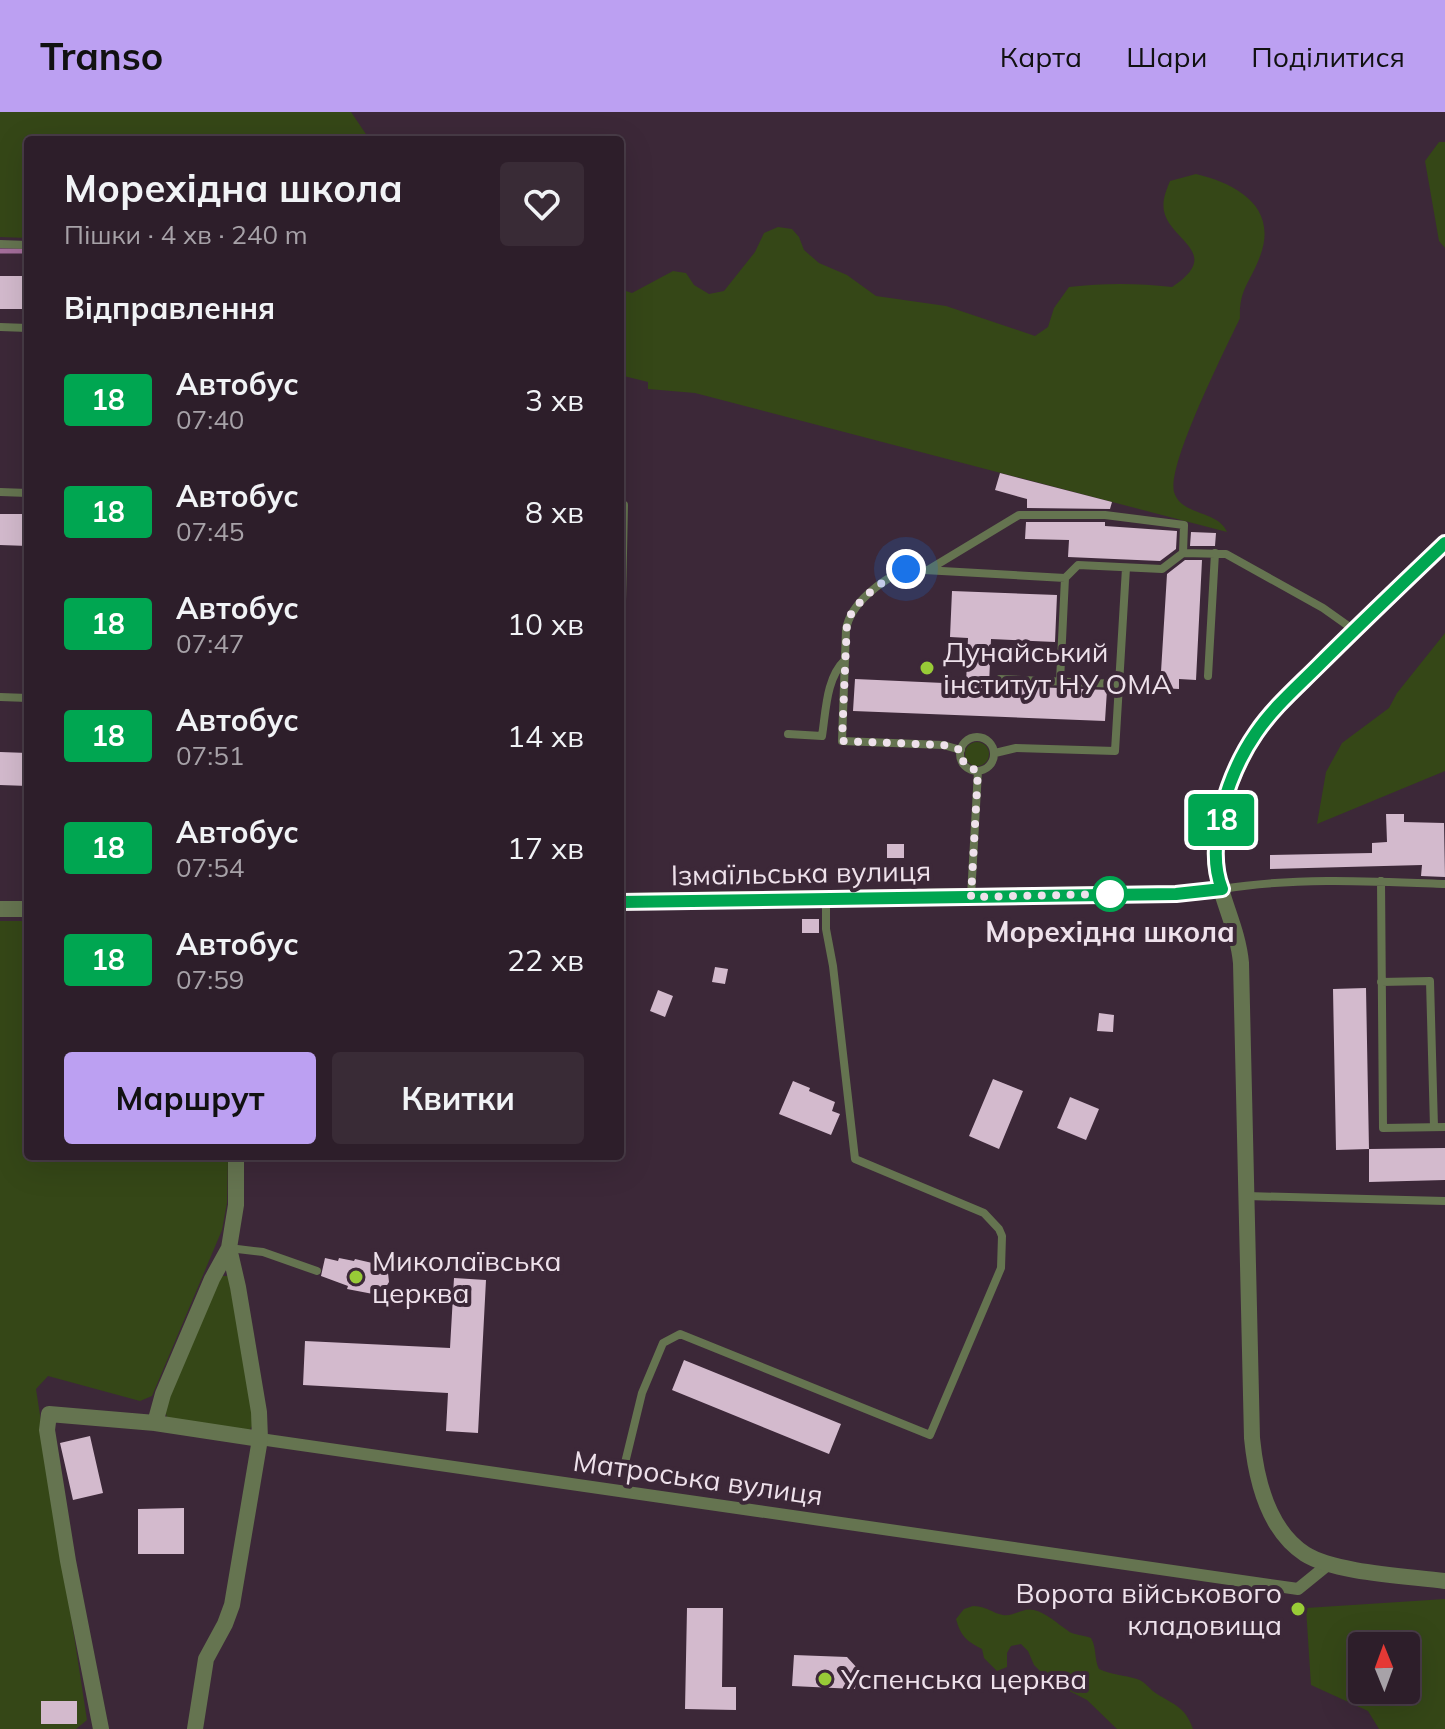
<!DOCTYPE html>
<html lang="uk">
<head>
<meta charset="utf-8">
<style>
	body { margin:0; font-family:Mulish,sans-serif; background:#392b36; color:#f1f3f6; height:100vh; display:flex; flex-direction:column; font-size:30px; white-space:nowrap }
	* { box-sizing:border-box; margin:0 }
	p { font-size:26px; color:#a7a2a8 }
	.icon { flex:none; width:44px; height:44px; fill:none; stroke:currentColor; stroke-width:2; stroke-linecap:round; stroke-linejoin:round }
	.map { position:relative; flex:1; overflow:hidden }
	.drawer { position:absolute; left:24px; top:24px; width:600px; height:1024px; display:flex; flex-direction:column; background:#2d1e2a; border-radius:8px; box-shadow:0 8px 32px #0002,0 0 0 2px #483c47 }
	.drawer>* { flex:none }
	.badge { padding:0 16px; border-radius:6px; font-size:28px; line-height:52px }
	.needle { width:52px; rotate:359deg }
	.buttons { position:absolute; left:1348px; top:1520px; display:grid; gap:16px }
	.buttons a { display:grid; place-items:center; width:72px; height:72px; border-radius:8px; background:#2d1e2a; box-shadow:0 8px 32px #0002,0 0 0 2px #483c47; font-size:40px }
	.you { position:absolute; width:40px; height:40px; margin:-20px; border:6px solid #fff; border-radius:50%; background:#1a73e8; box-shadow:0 0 0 12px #1a73e833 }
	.map>.badge { position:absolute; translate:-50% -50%; box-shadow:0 0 0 4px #fff }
	h2 { padding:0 40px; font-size:30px; line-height:72px }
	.round { display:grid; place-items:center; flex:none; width:84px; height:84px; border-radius:8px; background:#392b36 }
	.head { display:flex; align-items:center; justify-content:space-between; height:136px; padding:0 40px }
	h1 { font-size:38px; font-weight:700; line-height:60px }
	.cta { display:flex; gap:16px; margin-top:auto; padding:16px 40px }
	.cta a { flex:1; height:92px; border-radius:8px; background:#bca0f2; color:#111; font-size:32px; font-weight:700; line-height:92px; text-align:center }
	.cta a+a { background:#392b36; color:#f1f3f6 }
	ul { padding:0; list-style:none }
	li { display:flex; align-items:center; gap:24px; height:112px; padding:0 40px }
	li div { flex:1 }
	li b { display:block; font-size:30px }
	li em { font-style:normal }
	li .badge { min-width:88px; font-weight:700; text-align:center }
	header { display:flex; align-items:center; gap:48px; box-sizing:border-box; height:112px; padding:0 40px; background:#bca0f2; color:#111 }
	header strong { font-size:38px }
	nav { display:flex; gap:44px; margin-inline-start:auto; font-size:28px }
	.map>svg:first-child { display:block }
	.green { fill:#354717; fill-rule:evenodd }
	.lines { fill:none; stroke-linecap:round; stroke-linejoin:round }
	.stream { stroke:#a46e9b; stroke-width:5 }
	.building { fill:#d3bacd }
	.service { stroke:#657450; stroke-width:8 }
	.pedestrian { stroke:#657450; stroke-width:12 }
	.minor { stroke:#657450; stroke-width:16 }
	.tertiary { stroke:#657450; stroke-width:16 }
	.line-casing { stroke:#fff; stroke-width:18 }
	.line { stroke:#00a651; stroke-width:12 }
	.walk { stroke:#eee1eb; stroke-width:8; stroke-dasharray:0 14.4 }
	.poi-dot { fill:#98cb37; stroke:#3c2838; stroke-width:3 }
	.stop-dot { fill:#fff; stroke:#00a651; stroke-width:4 }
	.labels { text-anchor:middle; stroke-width:8; stroke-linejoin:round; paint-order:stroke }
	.poi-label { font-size:28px; fill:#eee1eb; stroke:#3c2838; text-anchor:start }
	.street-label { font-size:28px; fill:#eee1eb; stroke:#3c2838 }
	.stop-label { font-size:28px; font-weight:bold; fill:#eee1eb; stroke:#3c2838 }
</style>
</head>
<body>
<header>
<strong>Transo</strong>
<nav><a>Карта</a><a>Шари</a><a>Поділитися</a></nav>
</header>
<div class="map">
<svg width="1445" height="1617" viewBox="0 0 1445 1617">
	<rect width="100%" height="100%" fill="#3c2838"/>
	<path class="green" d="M0 0H351L370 28H28V126L0 125Z
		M1439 30H1445V136L1439 129 1425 49Z
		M1196 62C1238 72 1280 96 1259 147 1249 172 1239 178 1240 206 1226 236 1167 352 1174 380 1181 404 1218 398 1227 420L695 281 648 277V270L620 263V177L632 181 673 159 686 161 694 173 709 182 724 179 755 140 764 121 778 115 792 117 799 125 804 138 819 151 847 163 876 184 946 194 1035 224 1048 215 1054 196 1069 175C1104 171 1137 171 1172 175 1224 141 1170 129 1164 99 1162 88 1166 79 1170 69Z
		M1445 521V659L1317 712 1326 660 1342 631 1389 596 1397 581Z
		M965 642a12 12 0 1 1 24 0a12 12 0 1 1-24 0Z
		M0 809H28V1044H228L227 1091 222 1118 152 1284 140 1289 48 1264 36 1277 87 1608 76 1617H0Z
		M221 1164H228L256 1307 249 1319 167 1306 164 1293Z
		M1445 1487V1617H1379L1368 1599 1311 1573 1306 1496ZM1362 1534H1406V1578H1362Z
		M973 1494C989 1495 992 1501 1003 1503 1014 1505 1023 1495 1034 1498 1045 1500 1058 1512 1067 1518 1072 1523 1084 1523 1091 1526 1097 1537 1094 1547 1099 1557 1112 1563 1124 1563 1137 1567 1146 1570 1150 1578 1157 1582 1175 1593 1186 1596 1193 1617H1117L1087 1588 1050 1569 1034 1553 1028 1539 1021 1532 1011 1534 1007 1541V1555L997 1559 984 1546 982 1537C967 1530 960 1523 956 1507L964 1497Z"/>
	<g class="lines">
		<path class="stream" d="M0 139H28"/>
	</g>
	<path class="building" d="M0 164H28V197H0Z
		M1000 361 1112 390 1110 397 1027 396V387L995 378Z
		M0 402H28V434L0 433Z
		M1026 410H1105V414L1177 419 1176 437 1160 449 1068 445 1069 428 1025 427Z
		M1191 420 1216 421 1215 434H1190Z
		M1185 448H1202L1196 568 1179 567V577L1160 576 1167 462Z
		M952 479 1057 483 1055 530 991 527 989 573 1107 578 1105 609 853 599 855 567 966 572 968 526 950 525Z
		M0 640 28 641V674L0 673Z
		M1386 702H1404V710L1444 711 1445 765 1421 764 1422 753 1270 757V743L1372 741V731L1387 730Z
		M887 732H904V746H887Z
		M802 807H819V821H802Z
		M715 855 728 857 725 872 712 870Z
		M1366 876 1369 1037 1336 1038 1333 877Z
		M658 878 673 884 665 905 650 899Z
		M1099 901 1114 903 1113 920 1097 919Z
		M993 967 1023 979 999 1037 969 1024Z
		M793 969 810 976 809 979 835 990 832 999 840 1002 831 1023 779 1002Z
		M1070 985 1099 997 1086 1028 1057 1016Z
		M1445 1036V1068L1369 1070V1037Z
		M325 1146 338 1149 339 1146 354 1149 355 1147 381 1153 388 1161 389 1170 384 1178 373 1182 347 1177 348 1174 321 1164Z
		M454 1166 486 1168 478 1321 446 1319 448 1281 303 1273 305 1229 450 1236Z
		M684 1248 841 1312 829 1342 672 1278Z
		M90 1324 103 1381 73 1388 60 1331Z
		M184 1396V1442H138V1397Z
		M687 1496H723L722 1575H736V1598L685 1597Z
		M794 1543 847 1545 858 1557 855 1577 792 1574Z
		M41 1589H77V1612H41Z"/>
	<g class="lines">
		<path class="service" d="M0 132 28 133
			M0 215 28 216
			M0 380 28 381
			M928 458 1019 403H1105L1184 413 1183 441
			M1208 564 1215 441
			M1000 567 1119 572
			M1060 569 1065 466 1078 453 1162 457 1183 441 1226 442 1323 496 1354 518
			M0 585 28 586
			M620 586 624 393
			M788 622 822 624C826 599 826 566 845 548
			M960 642a17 17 0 1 1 34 0a17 17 0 1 1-34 0Z
			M961 638 943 633 842 629 846 518C850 491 882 468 906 457L1065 466
			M995 641 1016 636 1115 639 1126 456
			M1381 769 1383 1016 1445 1015
			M1222 777C1295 765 1371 769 1445 772
			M971 784 978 659
			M1381 870 1430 869 1434 1015
			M1247 1084 1445 1089
			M229 1136 263 1140 317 1159
			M624 1355 642 1281 663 1231 680 1222 930 1323 1001 1156 1002 1124 999 1117 984 1101 855 1047 833 854 826 817V786"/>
		<path class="pedestrian" d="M260 1327 1298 1477 1330 1451"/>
		<path class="minor" d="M155 1311 163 1282 212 1167 229 1136 236 1093V1044
			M101 1617 68 1449 47 1318 49 1302 155 1311 260 1327
			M195 1617 206 1547 225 1512 232 1493 260 1327 259 1300 238 1175 229 1136"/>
		<path class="tertiary" d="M1445 431 1279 593C1245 629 1208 705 1216 756 1221 788 1238 817 1241 851L1252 1326C1256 1367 1268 1418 1305 1442 1335 1461 1408 1464 1445 1469
			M620 789 1192 781 1222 777
			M0 797H28"/>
	</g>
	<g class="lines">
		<g class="line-casing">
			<path id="line" d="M620 790 1176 782 1222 777C1204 732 1229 660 1256 621 1273 596 1296 576 1318 554 1360 512 1402 472 1445 431"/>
		</g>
		<use href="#line" class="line"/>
		<path class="walk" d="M906 457C884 467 856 488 847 510L842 629 943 633 961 638 964 653 978 659 971 785 1110 782"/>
	</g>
	<g class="poi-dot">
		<circle cx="927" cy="556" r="8"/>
		<circle cx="356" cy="1165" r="8"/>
		<circle cx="1298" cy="1497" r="8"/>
		<circle cx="825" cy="1567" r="8"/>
	</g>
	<circle class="stop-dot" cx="1110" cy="782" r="16"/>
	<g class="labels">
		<g class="poi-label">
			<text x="943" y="550">Дунайський<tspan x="943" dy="32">інститут НУ ОМА</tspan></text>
			<text x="372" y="1159">Миколаївська<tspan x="372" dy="32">церква</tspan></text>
			<text x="1282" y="1491" text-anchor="end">Ворота військового<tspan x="1282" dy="32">кладовища</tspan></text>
			<text x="841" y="1577">Успенська церква</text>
		</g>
		<g class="street-label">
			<text transform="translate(801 761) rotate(-1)" y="10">Ізмаїльська вулиця</text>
			<text transform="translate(698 1366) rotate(8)" y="10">Матроська вулиця</text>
		</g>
		<g class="stop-label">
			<text x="1110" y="830">Морехідна школа</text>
		</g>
	</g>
</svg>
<div class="buttons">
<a><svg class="needle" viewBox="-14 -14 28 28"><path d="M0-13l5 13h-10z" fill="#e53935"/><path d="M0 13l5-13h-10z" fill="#a7a2a8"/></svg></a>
</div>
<div class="you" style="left:906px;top:457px"></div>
<b class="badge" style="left:1221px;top:708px;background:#00a651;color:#fff">18</b>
<section class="drawer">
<div class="head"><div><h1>Морехідна школа</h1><p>Пішки · 4 хв · 240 m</p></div><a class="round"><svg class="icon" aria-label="heart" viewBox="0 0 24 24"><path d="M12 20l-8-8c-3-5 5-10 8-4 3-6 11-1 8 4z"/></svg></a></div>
<h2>Відправлення</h2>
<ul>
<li><span class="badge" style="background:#00a651;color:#fff">18</span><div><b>Автобус</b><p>07:40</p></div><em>3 хв</em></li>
<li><span class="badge" style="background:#00a651;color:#fff">18</span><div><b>Автобус</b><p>07:45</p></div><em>8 хв</em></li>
<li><span class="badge" style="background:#00a651;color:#fff">18</span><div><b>Автобус</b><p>07:47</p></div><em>10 хв</em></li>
<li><span class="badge" style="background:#00a651;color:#fff">18</span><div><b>Автобус</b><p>07:51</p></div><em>14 хв</em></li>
<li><span class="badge" style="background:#00a651;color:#fff">18</span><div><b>Автобус</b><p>07:54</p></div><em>17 хв</em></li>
<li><span class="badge" style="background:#00a651;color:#fff">18</span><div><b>Автобус</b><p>07:59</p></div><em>22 хв</em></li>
</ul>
<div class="cta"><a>Маршрут</a><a>Квитки</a></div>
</section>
</div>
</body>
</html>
